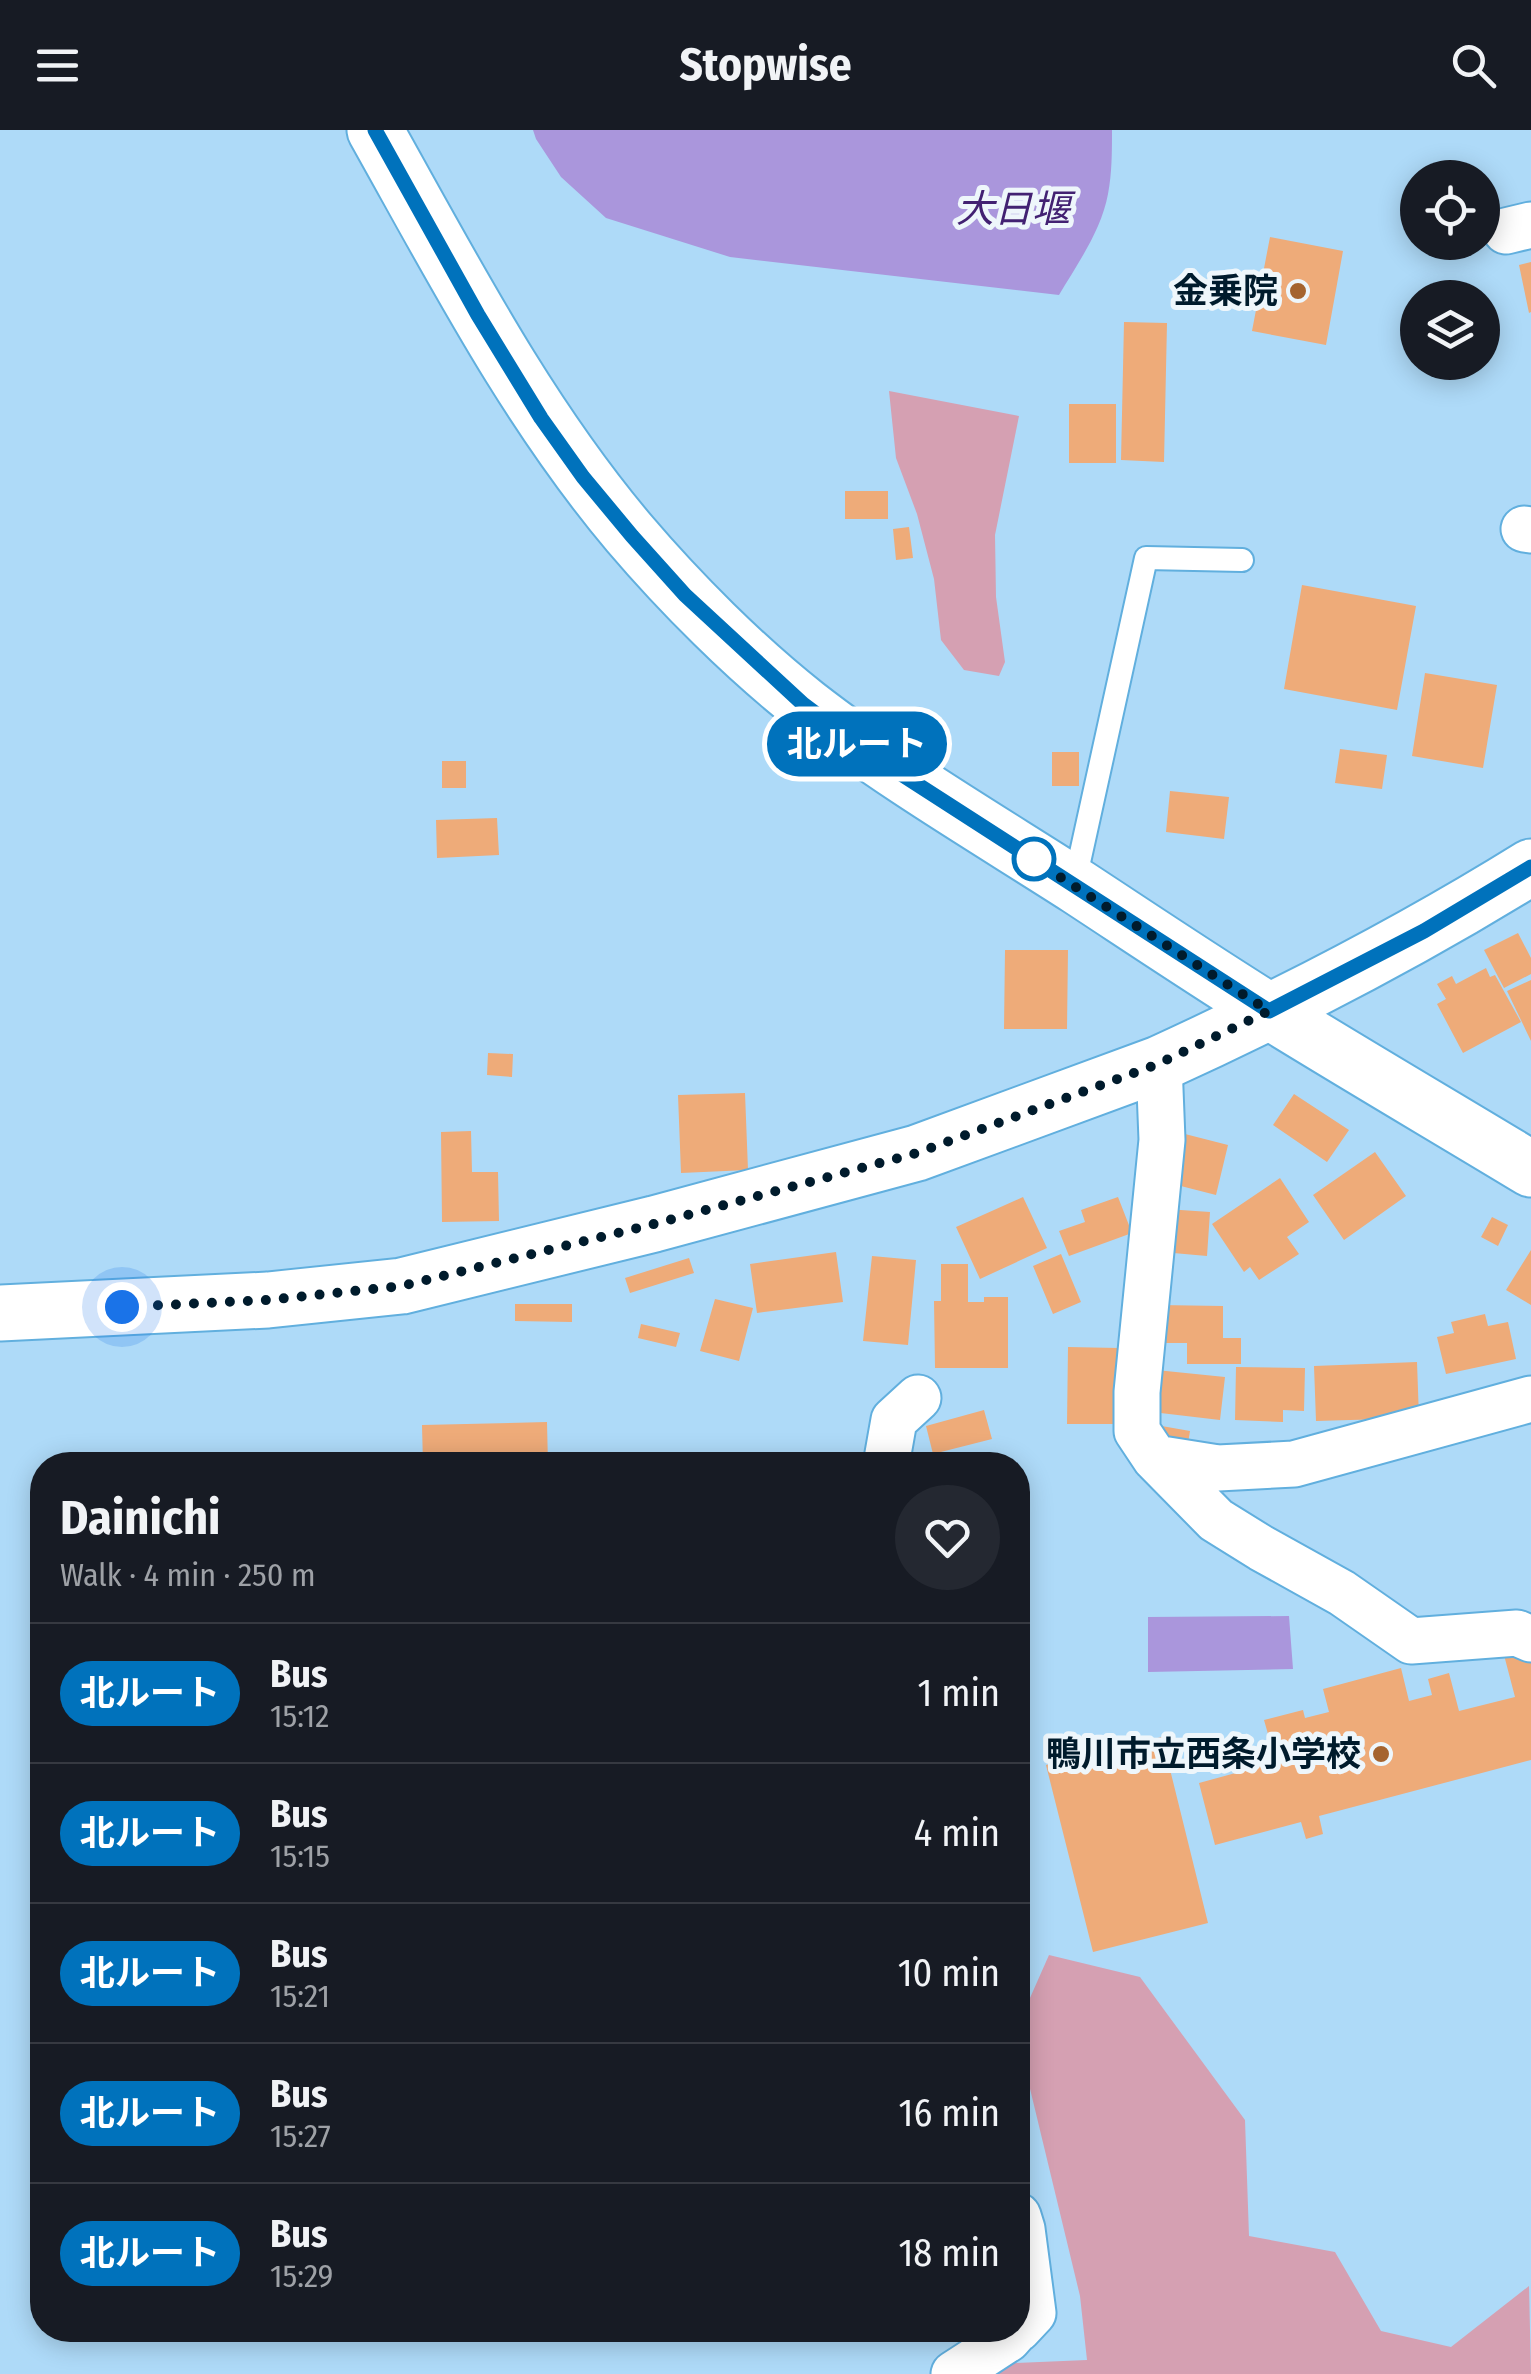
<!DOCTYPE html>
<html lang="en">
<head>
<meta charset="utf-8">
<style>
	body { margin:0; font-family:"Fira Sans Condensed","Noto Sans JP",sans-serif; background:#242831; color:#f1f3f6; height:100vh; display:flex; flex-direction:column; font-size:38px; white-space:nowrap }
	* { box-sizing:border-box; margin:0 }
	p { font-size:32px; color:#9ea1a6 }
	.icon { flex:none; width:55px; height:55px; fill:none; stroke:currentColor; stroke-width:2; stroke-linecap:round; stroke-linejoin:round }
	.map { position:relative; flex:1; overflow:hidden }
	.details { position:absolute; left:30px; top:1322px; width:1000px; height:890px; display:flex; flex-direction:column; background:#171b24; border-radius:40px; box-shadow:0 5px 25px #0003 }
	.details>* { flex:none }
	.badge { padding:0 20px; border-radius:32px; font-size:35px; line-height:65px }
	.controls { position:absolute; left:1400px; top:30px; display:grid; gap:20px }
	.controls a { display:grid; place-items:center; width:100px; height:100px; border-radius:50%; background:#171b24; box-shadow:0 5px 25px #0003; font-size:50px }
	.you { position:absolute; width:50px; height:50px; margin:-25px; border:8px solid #fff; border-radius:50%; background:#1a73e8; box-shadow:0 0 0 15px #1a73e833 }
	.map>.badge { position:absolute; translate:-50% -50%; box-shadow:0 0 0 5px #fff }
	.round { display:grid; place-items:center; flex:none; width:105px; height:105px; border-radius:52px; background:#242831 }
	.summary { display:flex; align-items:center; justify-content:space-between; height:170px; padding:0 30px }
	h1 { font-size:48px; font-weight:700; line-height:75px }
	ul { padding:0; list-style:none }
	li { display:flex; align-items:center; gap:30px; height:140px; padding:0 30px; border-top:2px solid #363941 }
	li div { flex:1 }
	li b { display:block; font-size:38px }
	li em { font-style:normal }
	li .badge { min-width:110px; font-weight:700; text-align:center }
	header { display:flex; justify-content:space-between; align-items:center; height:130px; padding:0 30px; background:#171b24; font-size:45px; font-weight:700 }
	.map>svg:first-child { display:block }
	.green { fill:#d5a0b2 }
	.water { fill:#aa96dc }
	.building { fill:#eeab79 }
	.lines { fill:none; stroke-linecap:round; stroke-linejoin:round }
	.lane-casing { stroke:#61afde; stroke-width:26 }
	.street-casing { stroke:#61afde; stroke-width:49 }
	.secondary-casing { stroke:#61afde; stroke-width:59 }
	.primary-casing { stroke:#61afde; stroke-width:59 }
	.lane { stroke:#fff; stroke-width:22 }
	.street { stroke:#fff; stroke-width:45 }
	.secondary { stroke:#fff; stroke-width:55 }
	.primary { stroke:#fff; stroke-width:55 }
	.line-casing { stroke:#fff; stroke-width:22 }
	.line { stroke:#0072bc; stroke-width:15 }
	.walk { stroke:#001b2c; stroke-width:10; stroke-dasharray:0 18 }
	.poi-dot { fill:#a5642f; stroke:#eef6fb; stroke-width:4 }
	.stop-dot { fill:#fff; stroke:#0072bc; stroke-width:5 }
	.labels { text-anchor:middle; stroke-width:10; stroke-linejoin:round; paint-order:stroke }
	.poi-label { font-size:35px; font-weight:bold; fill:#001b2c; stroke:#eef6fb; text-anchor:end }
	.water-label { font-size:38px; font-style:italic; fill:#422172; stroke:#eef6fb }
</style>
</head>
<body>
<header><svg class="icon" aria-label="menu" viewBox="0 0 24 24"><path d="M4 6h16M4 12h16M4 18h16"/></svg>Stopwise<svg class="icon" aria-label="search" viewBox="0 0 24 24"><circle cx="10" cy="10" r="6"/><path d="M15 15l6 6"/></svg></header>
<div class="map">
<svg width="1531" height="2244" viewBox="0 0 1531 2244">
	<rect width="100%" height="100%" fill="#aedaf8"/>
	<path class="green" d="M889 261 1019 286 995 405 996 467 1005 532 999 546 964 540 941 510 934 449 917 384 896 328Z
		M1049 1825 1140 1847 1245 1990 1249 2106 1335 2122 1381 2201 1451 2217 1529 2156 1531 2244H984L992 2234 1087 2230 1080 2166 1018 1909V1895Z"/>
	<path class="water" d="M533 0H1112C1112 21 1112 44 1108 64 1101 101 1078 133 1059 165L730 127 606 88 561 47 536 9Z
		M1289 1486 1293 1539 1148 1542V1487Z"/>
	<path class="building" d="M1270 107 1343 121 1326 215 1252 201Z
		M1531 132V182L1529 183 1519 135Z
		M1124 192 1167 193 1164 332 1121 330Z
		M1069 274H1116V333H1069Z
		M845 361H888V389H845Z
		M909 397 913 428 896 430 893 399Z
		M1302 455 1416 476 1397 580 1284 559Z
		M1425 543 1497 555 1483 638 1412 626Z
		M1340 619 1387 625 1382 659 1335 653Z
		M1052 622H1079V656H1052Z
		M442 631H466V658H442Z
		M1170 661 1229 667 1224 709 1166 702Z
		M497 688 499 725 437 728 436 690Z
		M1518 803 1531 828V844L1504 858 1484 820Z
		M1005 820H1068L1067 899H1004Z
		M1486 838 1490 847 1495 845 1521 892 1463 923 1437 874 1446 869 1437 854 1452 846 1456 854Z
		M1531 850V911L1507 861Z
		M488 923 513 924 512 947 487 945Z
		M745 963 748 1040 681 1043 678 965Z
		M1294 964 1349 1000 1327 1032 1273 995Z
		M471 1001 472 1042H498L499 1091 442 1092 441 1002Z
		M1185 1004 1228 1015 1216 1065 1173 1054Z
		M1375 1022 1406 1066 1344 1110 1313 1065Z
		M1280 1048 1309 1092 1287 1107 1299 1124 1259 1150 1250 1137 1244 1142 1212 1094Z
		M1023 1067 1047 1118 980 1149 956 1097Z
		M1118 1067 1132 1103 1069 1126 1059 1101 1085 1092 1081 1080Z
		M1166 1079 1210 1082 1207 1126 1162 1122Z
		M1492 1087 1508 1095 1498 1116 1481 1107Z
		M1531 1120V1175L1506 1160Z
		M836 1122 843 1172 757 1183 750 1134Z
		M1061 1124 1081 1172 1053 1184 1033 1136Z
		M872 1126 916 1130 908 1215 863 1211Z
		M689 1128 694 1143 630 1163 625 1148Z
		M941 1134H968V1172H984V1167H1008V1238H935L934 1171H941Z
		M715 1169 753 1178 739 1231 700 1221Z
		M515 1174H572V1192L515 1191Z
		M1158 1175 1223 1176V1208H1241V1234H1187V1213H1157Z
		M1485 1184 1488 1196 1508 1192 1516 1229 1446 1244 1437 1207 1454 1203 1451 1192Z
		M641 1194 680 1203 676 1217 638 1208Z
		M1068 1217 1119 1218V1294H1067Z
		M1417 1232 1419 1288 1316 1291 1314 1236Z
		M1236 1237 1305 1238 1304 1281 1283 1280V1292L1235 1290Z
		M1156 1240 1225 1247 1220 1290 1152 1282Z
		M984 1280 992 1309 933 1324 926 1296Z
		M547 1292 548 1335H423L422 1295Z
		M1156 1295 1190 1301 1187 1319 1153 1313Z
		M1504 1525 1531 1527V1630L1319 1686 1323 1704 1306 1709 1301 1692 1215 1715 1199 1653 1276 1632 1264 1590 1303 1580 1305 1588 1329 1582 1323 1559 1401 1538 1409 1571 1432 1565 1428 1549 1449 1543 1459 1581 1515 1567Z
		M1162 1607 1208 1793 1093 1822 1046 1635Z"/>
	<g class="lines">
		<g class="lane-casing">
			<path id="lane" d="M1074 755 1146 428 1242 430"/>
		</g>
		<g class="street-casing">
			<path id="street" d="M1506 101 1531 95
				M1524 399 1531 400
				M1159 934 1162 1010 1137 1262V1301L1155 1328 1216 1390 1261 1418 1342 1463 1411 1511 1517 1503 1531 1509
				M1155 1328 1218 1338 1294 1334 1531 1269
				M886 1335 894 1290 918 1268
				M1018 2086 1022 2099 1033 2183 1018 2199
				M954 2244 1008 2209 1016 2200"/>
		</g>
		<g class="secondary-casing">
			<path id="secondary" d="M0 1183 268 1170 402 1156 654 1094 917 1023 1159 934C1286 876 1412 811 1531 737"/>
		</g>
		<g class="primary-casing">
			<path id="primary" d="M375 0C453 139 526 281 629 403 680 463 745 528 806 576 892 643 986 698 1078 757 1142 799 1206 842 1272 883 1358 936 1445 987 1531 1039"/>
		</g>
		<use href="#lane" class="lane"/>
		<use href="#street" class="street"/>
		<use href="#secondary" class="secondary"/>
		<use href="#primary" class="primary"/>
	</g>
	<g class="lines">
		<g class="line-casing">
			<path id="line" d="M375 0 478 185 541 288 583 347 632 406 685 465 803 574 867 622 1269 881 1424 801 1531 737"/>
		</g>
		<use href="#line" class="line"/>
		<path class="walk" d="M122 1177 268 1170 402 1156 654 1094 917 1023 1158 934 1269 881 1021 722 1034 729"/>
	</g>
	<g class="poi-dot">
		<circle cx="1298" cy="161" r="10"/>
		<circle cx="1381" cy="1624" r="10"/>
	</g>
	<circle class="stop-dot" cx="1034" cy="729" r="20"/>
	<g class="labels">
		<g class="poi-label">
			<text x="1278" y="173">金乗院</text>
			<text x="1361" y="1636">鴨川市立西条小学校</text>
		</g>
		<g class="water-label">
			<text x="1013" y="92">大日堰</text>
		</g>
	</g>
</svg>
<div class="controls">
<a><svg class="icon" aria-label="locate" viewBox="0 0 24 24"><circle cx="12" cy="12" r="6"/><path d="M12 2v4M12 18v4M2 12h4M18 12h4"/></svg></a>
<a><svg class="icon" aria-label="layers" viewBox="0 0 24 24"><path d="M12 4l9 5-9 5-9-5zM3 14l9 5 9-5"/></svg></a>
</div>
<div class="you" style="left:122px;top:1177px"></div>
<b class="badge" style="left:857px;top:614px;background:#0072bc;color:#fff">北ルート</b>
<section class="details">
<div class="summary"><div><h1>Dainichi</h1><p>Walk · 4 min · 250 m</p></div><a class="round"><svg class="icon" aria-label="heart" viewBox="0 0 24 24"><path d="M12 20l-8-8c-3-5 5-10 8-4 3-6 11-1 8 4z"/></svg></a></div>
<ul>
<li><span class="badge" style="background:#0072bc;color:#fff">北ルート</span><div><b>Bus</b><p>15:12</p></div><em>1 min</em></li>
<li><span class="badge" style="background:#0072bc;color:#fff">北ルート</span><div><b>Bus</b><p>15:15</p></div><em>4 min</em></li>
<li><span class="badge" style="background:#0072bc;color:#fff">北ルート</span><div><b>Bus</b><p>15:21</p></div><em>10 min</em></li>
<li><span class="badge" style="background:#0072bc;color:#fff">北ルート</span><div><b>Bus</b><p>15:27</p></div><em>16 min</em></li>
<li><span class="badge" style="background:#0072bc;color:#fff">北ルート</span><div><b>Bus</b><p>15:29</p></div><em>18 min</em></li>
</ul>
</section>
</div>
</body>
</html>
